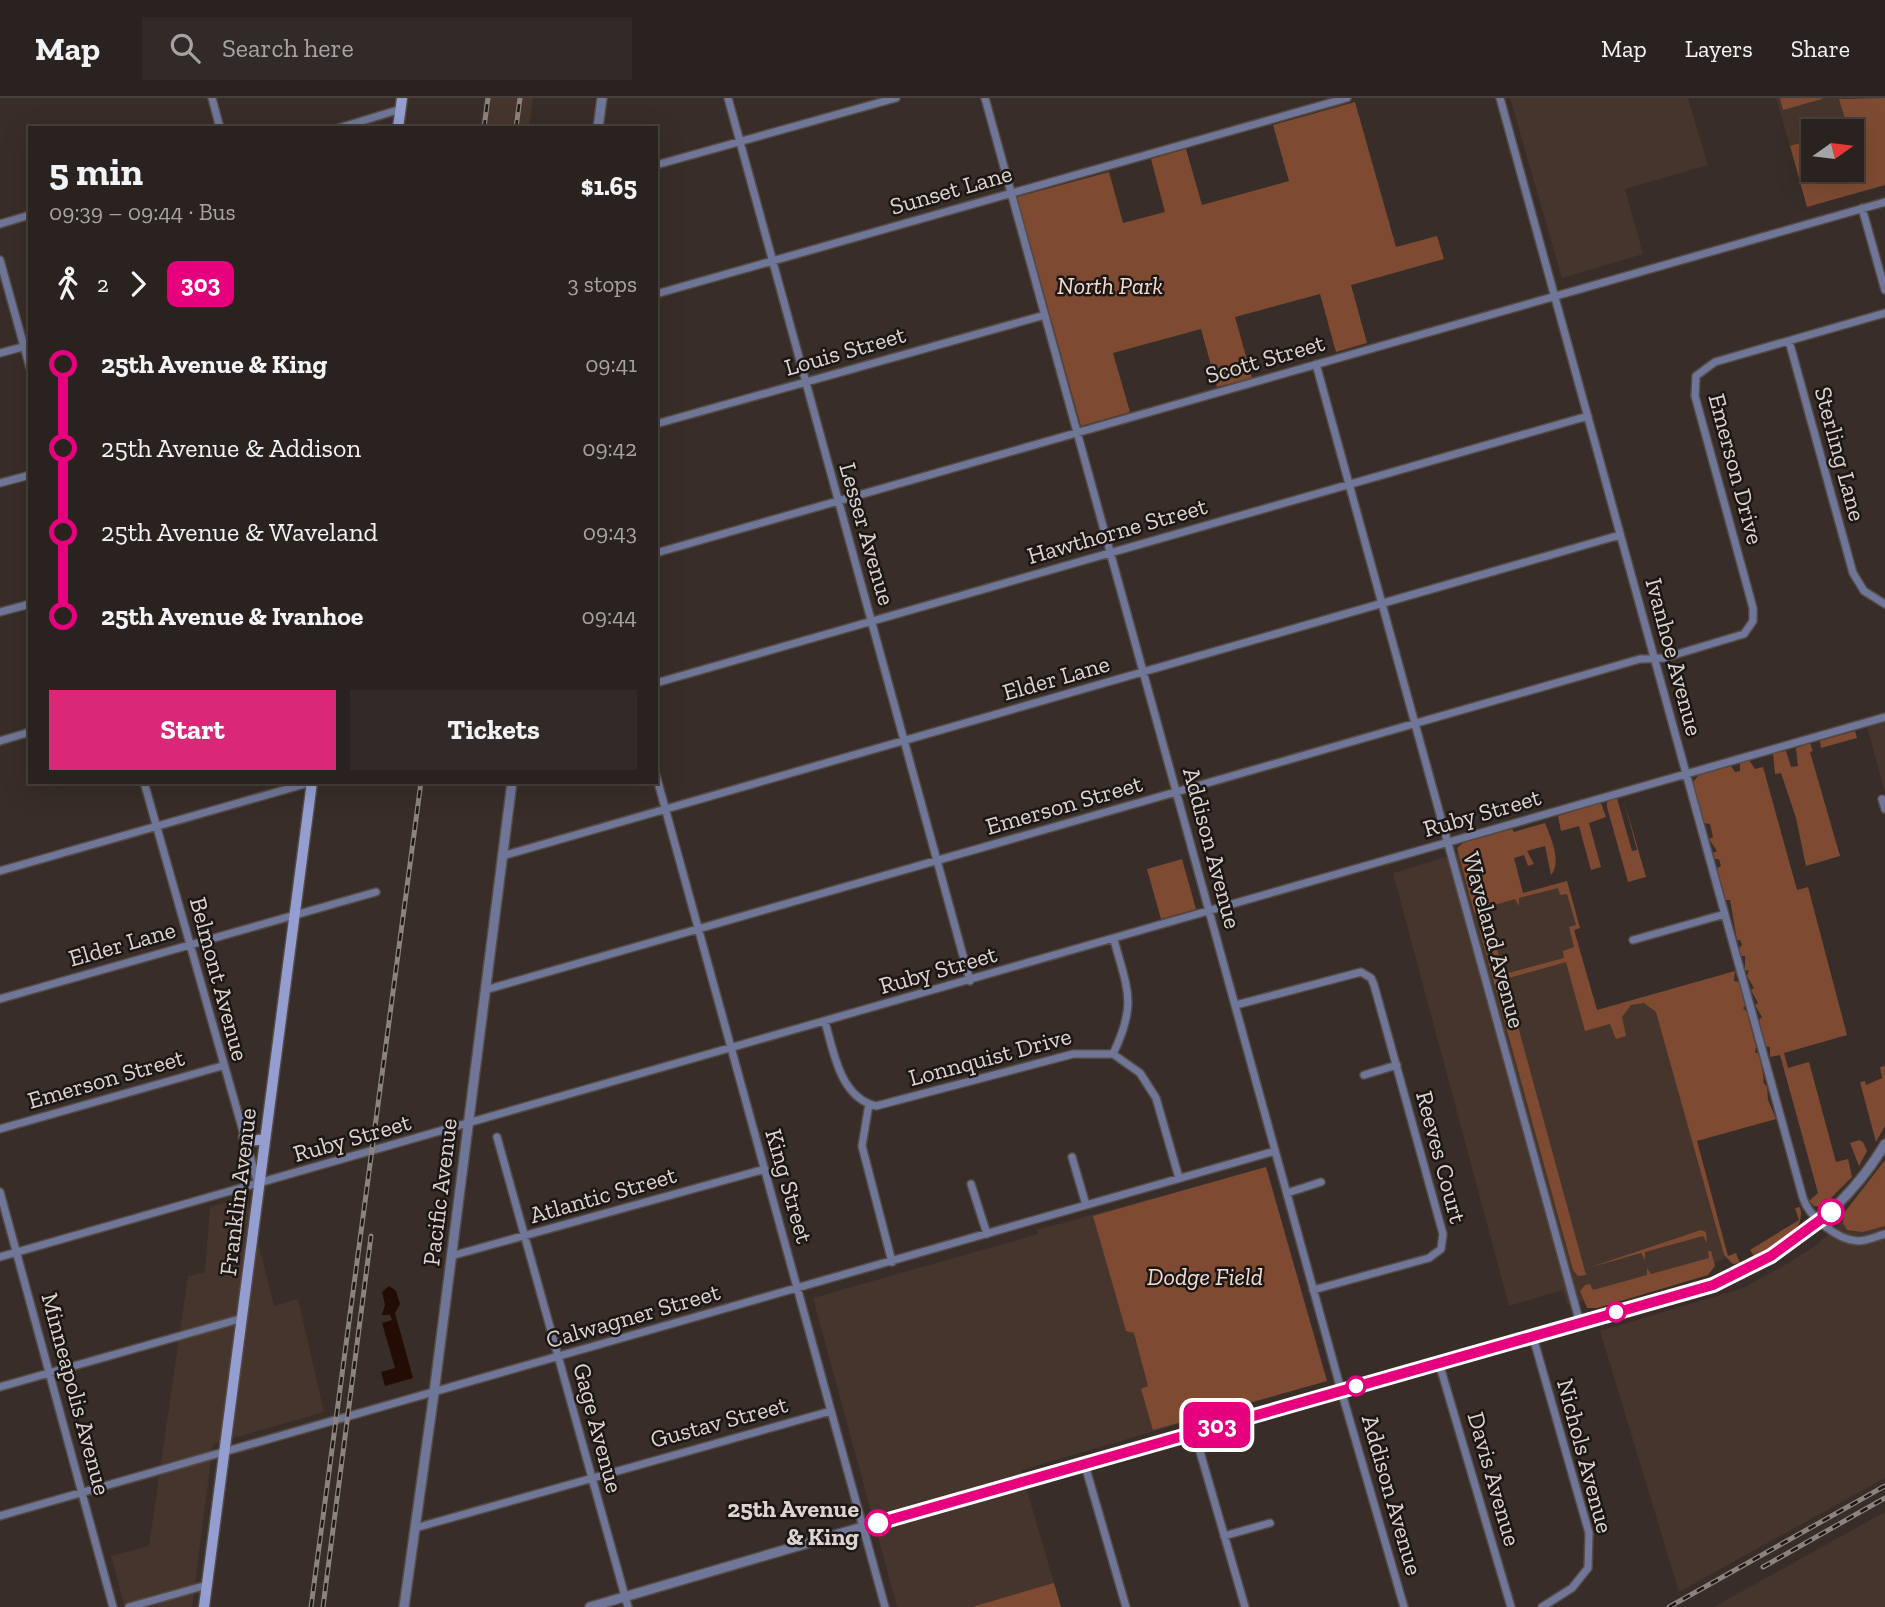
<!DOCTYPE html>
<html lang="en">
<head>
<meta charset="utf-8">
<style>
	body { margin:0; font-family:"Zilla Slab",serif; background:#322a27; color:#f1f3f6; height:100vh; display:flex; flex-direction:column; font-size:26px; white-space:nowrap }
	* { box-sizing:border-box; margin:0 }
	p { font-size:23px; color:#a5a4a4 }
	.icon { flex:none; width:38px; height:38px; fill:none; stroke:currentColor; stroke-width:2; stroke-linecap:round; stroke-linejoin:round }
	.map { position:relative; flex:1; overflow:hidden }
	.panel { position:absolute; left:28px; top:28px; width:630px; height:658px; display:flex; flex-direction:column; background:#2a221e; border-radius:0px; box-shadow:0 7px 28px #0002,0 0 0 2px #463f3c }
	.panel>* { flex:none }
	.badge { padding:0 14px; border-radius:10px; font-size:24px; line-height:46px }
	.needle { width:46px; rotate:76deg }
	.tools { position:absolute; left:1801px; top:21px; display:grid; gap:14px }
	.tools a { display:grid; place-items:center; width:63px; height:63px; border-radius:0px; background:#2a221e; box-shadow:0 7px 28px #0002,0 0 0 2px #463f3c; font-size:35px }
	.map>.badge { position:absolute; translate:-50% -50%; box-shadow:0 0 0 4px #fff }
	.legs { display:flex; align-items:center; gap:10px; height:77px; padding:0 21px; font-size:23px }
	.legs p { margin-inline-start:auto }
	.overview { display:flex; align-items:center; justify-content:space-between; height:119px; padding:0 21px }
	h1 { font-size:38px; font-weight:800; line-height:52px }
	.primary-button { display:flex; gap:14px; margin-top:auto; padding:14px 21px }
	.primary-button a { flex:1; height:80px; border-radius:0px; background:#db2777; color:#fff; font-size:28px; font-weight:800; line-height:80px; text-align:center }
	.primary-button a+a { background:#322a27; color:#f1f3f6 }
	ul { padding:0 21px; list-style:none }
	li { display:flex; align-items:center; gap:24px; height:84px; font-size:26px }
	li i { display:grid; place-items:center; width:10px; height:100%; margin:0 9px; background:currentColor }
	li i::after { content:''; width:18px; height:18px; margin:-9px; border:5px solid; border-radius:50%; background:#2a221e }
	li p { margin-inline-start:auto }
	li:first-child i { background:linear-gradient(#0000 50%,currentColor 0) }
	li:last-child i { background:linear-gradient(currentColor 50%,#0000 0) }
	header { display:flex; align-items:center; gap:42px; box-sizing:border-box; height:98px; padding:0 35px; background:#2a221e; border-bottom:2px solid #463f3c }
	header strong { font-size:33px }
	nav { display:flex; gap:38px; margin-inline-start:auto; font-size:24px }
	.search { width:490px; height:63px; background:#322a27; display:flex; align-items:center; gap:18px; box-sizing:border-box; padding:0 24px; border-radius:0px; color:#a5a4a4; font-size:26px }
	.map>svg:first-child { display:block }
	.built { fill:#46352d }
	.green { fill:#7e4b32 }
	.water { fill:#230c03 }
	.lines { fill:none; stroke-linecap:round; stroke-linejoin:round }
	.minor-casing { stroke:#554b46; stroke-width:10 }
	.tertiary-casing { stroke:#554b46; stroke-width:12 }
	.secondary-casing { stroke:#554b46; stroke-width:13 }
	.minor { stroke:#707697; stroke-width:7 }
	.tertiary { stroke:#707697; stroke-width:9 }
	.secondary { stroke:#949ed1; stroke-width:10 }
	.rail-casing { stroke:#8c837e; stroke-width:5 }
	.rail { stroke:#1c1714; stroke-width:2.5; stroke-dasharray:8; stroke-linecap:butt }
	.line-1-casing { stroke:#fff; stroke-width:16 }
	.line-1 { stroke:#e6007e; stroke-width:10 }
	.stop-1-dot { fill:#fff; stroke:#e6007e; stroke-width:3.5 }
	.labels { text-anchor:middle; stroke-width:5; stroke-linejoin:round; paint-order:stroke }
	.street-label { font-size:24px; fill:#dbd4d0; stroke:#1c1714 }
	.park-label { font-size:24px; font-style:italic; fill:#f3ddd3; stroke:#1c1714 }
	.stop-label { font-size:24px; font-weight:bold; fill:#dbd4d0; stroke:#1c1714; text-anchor:end }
</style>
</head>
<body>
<header>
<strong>Map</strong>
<div class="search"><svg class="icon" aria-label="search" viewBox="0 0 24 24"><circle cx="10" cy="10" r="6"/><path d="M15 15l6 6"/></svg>Search here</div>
<nav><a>Map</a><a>Layers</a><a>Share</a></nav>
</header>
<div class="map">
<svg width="1885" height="1509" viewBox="0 0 1885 1509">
	<rect width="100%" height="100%" fill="#382d28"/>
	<path class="built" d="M484 0H533L529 30H480Z
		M1510 0H1688L1708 67 1625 91 1643 156 1562 180Z
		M1776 0H1844L1840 2 1848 32 1813 33V41L1790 48Z
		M1885 623V695L1867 628Z
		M1509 740 1523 795 1567 783 1580 830 1574 832 1597 912 1657 895 1725 1161 1584 1203 1567 1207 1563 1192 1509 1208 1393 775Z
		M1266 1069 1327 1283 1021 1372 1061 1509H897L813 1200 1038 1136 1037 1132Z
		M1885 1071V1380L1679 1494 1600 1233 1743 1190 1790 1164 1818 1146 1854 1112Z
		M247 1099 274 1208 298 1201 324 1314 213 1346 192 1509H125L111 1458 149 1448 188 1178 205 1174 210 1109Z
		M1885 1414V1509H1714Z"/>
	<path class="green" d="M1780 0H1822V1L1783 12Z
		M1885 0V87L1807 109 1790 48 1813 41V72H1852V33H1842L1848 31 1839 1Z
		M1355 4 1396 149 1437 138 1444 161 1351 187 1367 245 1336 254 1320 196 1235 219 1252 280 1217 289 1201 231 1113 255 1130 314 1081 328 1017 99 1109 74 1123 125 1165 114 1151 61 1186 51 1202 107 1289 83 1273 27Z
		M1855 633 1857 640 1821 650 1820 643Z
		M1810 645 1813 653 1810 654 1840 758 1806 768 1796 720 1781 675 1775 676 1773 655 1786 653 1791 669 1798 668 1796 650Z
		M1749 662 1755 671 1763 669 1797 792 1808 789 1847 937 1784 955 1788 970 1809 964 1836 1064 1848 1061 1852 1079 1822 1109 1814 1108 1809 1103 1818 1095 1780 957 1770 959V949L1766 948 1759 922 1762 919 1755 907 1758 905 1751 892 1754 890 1747 878 1749 872 1745 873V858H1741L1739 850 1742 847 1740 842H1737L1730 802H1726L1717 770 1721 768 1719 761H1715L1713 755 1717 753 1709 741 1713 739 1710 726 1704 725 1693 684 1699 677 1731 668 1735 674 1740 673V665Z
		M1623 699 1646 779 1628 784 1607 709V703L1617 700 1632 753 1637 752Z
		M1601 705 1606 719 1589 725 1601 769 1591 772 1579 728 1561 733 1558 718Z
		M1545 725C1551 740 1562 764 1551 777L1545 748 1527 753 1534 766 1528 768 1524 757 1514 760 1523 795 1567 783 1580 830 1574 832 1597 912 1735 873 1734 883 1739 884 1745 908 1743 910 1747 914 1756 949 1755 955H1758C1760 961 1765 980 1763 984L1767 989 1768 1002 1776 1021 1697 1043 1728 1158 1736 1155 1740 1165 1733 1166 1724 1157 1656 914 1644 905 1631 907 1622 919 1626 938 1616 941 1610 926 1585 933 1566 864 1505 881 1586 1177 1578 1178 1573 1172 1480 834 1482 828 1489 827 1505 876 1564 860 1563 853 1574 849 1569 829 1576 827 1567 796 1560 797 1558 790 1519 800V808L1515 801 1487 809 1488 815 1479 818 1474 814 1457 750 1463 745 1512 731 1514 734Z
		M1182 761 1196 811 1161 821 1147 771Z
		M1885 968V1028L1876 1044 1860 984 1865 983 1866 987 1882 980 1880 969Z
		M1859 1042 1863 1044 1867 1053 1859 1068 1850 1045Z
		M1885 1062V1128L1863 1134 1847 1132 1843 1125 1844 1115Z
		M1266 1069 1327 1283 1153 1332 1141 1291 1148 1288 1134 1235 1126 1233 1093 1118Z
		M1800 1109C1807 1136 1773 1147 1754 1158L1750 1152 1799 1122 1795 1110Z
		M1701 1132 1706 1134 1707 1145 1703 1138 1645 1154V1162L1641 1155 1588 1170Z
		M1708 1153H1711L1715 1168 1708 1177 1597 1210H1587L1580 1193 1585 1187 1590 1186 1593 1192 1647 1177V1170L1651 1176 1709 1160Z
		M1054 1485 1061 1509H972Z"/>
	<path class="water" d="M389 1188 396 1193 400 1206 395 1215 413 1280 385 1288 381 1274 395 1270 382 1225 392 1222 390 1217H382L385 1207 382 1194Z"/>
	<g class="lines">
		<g class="minor-casing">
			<path id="minor" d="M212 0 220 30
				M728 0 970 883
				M985 0 1341 1292 1404 1509
				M1500 0 1803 1100C1809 1119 1837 1142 1858 1143 1867 1143 1877 1138 1885 1136
				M339 30 401 11
				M656 67 896 0
				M1862 110 1885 192
				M0 126 30 117
				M0 162 30 270
				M656 196 1347 0
				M1789 243 1853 475 1864 493 1885 506
				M0 255 30 247
				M1316 266 1580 1225
				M656 326 1045 217
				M0 385 30 377
				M656 455 1885 104
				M0 514 30 506
				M656 585 1588 318
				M0 643 30 634
				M656 677 885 1509
				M144 684 258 1086
				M1882 701 1885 711
				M502 758 1620 437
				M0 773 312 684
				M1633 842 1725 816
				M485 892 1640 561 1664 560 1744 536 1753 523V510L1695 298 1696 278 1715 264 1885 215
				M0 901 376 794
				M1236 907 1361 874 1371 880 1374 887 1443 1136 1441 1151 1429 1160 1313 1192
				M825 924C834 955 840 999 876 1008L1073 956H1113L1140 975 1156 1000 1179 1080
				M1113 956C1137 906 1128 893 1114 842
				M1364 977 1397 967
				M869 1006 862 1048 892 1164
				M0 1031 222 968
				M497 1039 628 1509
				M1072 1059 1086 1107
				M971 1086 987 1136
				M0 1094 113 1509
				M1287 1095 1321 1084
				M451 1158 765 1071
				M0 1159 1885 619
				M1533 1239 1589 1435 1588 1470 1572 1490 1542 1509
				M1439 1265 1511 1509
				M0 1289 243 1220
				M1194 1333 1245 1509
				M1084 1364 1126 1509
				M0 1418 1275 1053
				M415 1430 831 1313
				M1224 1438 1270 1425
				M129 1509 207 1487"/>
		</g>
		<g class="tertiary-casing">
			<path id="tertiary" d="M598 30 602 0
				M404 1509 434 1295 512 684
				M590 1509 1084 1364 1713 1187C1784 1157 1845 1113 1885 1046"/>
		</g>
		<g class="secondary-casing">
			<path id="secondary" d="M398 30 402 0
				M244 1039 250 1043 265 1041
				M204 1509 312 684"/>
		</g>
		<use href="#minor" class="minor"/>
		<use href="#tertiary" class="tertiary"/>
		<use href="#secondary" class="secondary"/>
		<g class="rail-casing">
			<path id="rail" d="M484 30 488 0
				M516 30 520 0
				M1763 1469 1885 1400
				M311 1509 421 684
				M323 1509 371 1138
				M1669 1509 1885 1388"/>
		</g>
		<use href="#rail" class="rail"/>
	</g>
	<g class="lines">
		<g class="line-1-casing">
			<path id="line-1" d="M878 1425 1713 1187 1771 1158 1831 1114"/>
		</g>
		<use href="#line-1" class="line-1"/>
	</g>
	<g class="stop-1-dot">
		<circle cx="1831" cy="1114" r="12"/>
		<circle cx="1616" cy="1214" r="9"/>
		<circle cx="1356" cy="1288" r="9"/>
		<circle cx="878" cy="1425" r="12"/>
	</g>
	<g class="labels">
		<g class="street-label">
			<text transform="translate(951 92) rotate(-16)" y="8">Sunset Lane</text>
			<text transform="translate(845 253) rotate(-16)" y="8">Louis Street</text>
			<text transform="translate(1265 261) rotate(-16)" y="8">Scott Street</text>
			<text transform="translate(1840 356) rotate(75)" y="8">Sterling Lane</text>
			<text transform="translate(1736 371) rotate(75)" y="8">Emerson Drive</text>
			<text transform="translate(1117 433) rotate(-16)" y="8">Hawthorne Street</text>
			<text transform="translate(867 436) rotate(74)" y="8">Lesser Avenue</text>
			<text transform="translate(1674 559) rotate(75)" y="8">Ivanhoe Avenue</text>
			<text transform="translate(1056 580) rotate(-16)" y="8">Elder Lane</text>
			<text transform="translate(1064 707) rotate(-16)" y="8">Emerson Street</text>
			<text transform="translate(1482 715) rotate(-16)" y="8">Ruby Street</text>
			<text transform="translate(1212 750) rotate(75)" y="8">Addison Avenue</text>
			<text transform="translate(1494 842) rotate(75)" y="8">Waveland Avenue</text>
			<text transform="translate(122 846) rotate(-16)" y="8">Elder Lane</text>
			<text transform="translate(938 872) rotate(-16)" y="8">Ruby Street</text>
			<text transform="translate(219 881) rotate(75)" y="8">Belmont Avenue</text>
			<text transform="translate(990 959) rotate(-15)" y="8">Lonnquist Drive</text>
			<text transform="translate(106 981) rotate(-16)" y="8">Emerson Street</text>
			<text transform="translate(352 1040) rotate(-16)" y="8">Ruby Street</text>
			<text transform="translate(1441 1059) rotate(75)" y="8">Reeves Court</text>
			<text transform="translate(789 1088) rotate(74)" y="8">King Street</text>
			<text transform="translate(238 1094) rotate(-83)" y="8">Franklin Avenue</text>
			<text transform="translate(440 1094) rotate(-83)" y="8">Pacific Avenue</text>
			<text transform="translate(603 1097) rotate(-16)" y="8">Atlantic Street</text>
			<text transform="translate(633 1218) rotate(-16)" y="8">Calwagner Street</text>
			<text transform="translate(76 1296) rotate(75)" y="8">Minneapolis Avenue</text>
			<text transform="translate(719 1324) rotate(-15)" y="8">Gustav Street</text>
			<text transform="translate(598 1330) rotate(75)" y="8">Gage Avenue</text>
			<text transform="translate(1585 1358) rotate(75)" y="8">Nichols Avenue</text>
			<text transform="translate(1494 1381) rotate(74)" y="8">Davis Avenue</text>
			<text transform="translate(1392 1397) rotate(74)" y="8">Addison Avenue</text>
		</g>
		<g class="park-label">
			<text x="1110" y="196">North Park</text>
			<text x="1205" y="1187">Dodge Field</text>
		</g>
		<g class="stop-label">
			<text x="859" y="1419">25th Avenue<tspan x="859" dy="28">&amp; King</tspan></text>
		</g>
	</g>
</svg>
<div class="tools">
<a><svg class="needle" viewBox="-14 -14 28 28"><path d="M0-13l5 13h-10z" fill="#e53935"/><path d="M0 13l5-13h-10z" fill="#a5a4a4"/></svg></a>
</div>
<b class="badge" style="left:1217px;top:1327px;background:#e6007e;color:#fff">303</b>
<section class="panel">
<div class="overview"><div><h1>5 min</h1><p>09:39 – 09:44 · Bus</p></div><b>$1.65</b></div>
<div class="legs"><svg class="icon" aria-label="walk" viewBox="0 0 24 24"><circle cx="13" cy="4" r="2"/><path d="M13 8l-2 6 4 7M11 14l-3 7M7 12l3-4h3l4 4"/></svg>2<svg class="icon" aria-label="forward" viewBox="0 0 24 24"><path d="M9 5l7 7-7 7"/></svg><b class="badge" style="background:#e6007e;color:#fff">303</b><p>3 stops</p></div>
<ul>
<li><i style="color:#e6007e"></i><b>25th Avenue &amp; King</b><p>09:41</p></li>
<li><i style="color:#e6007e"></i><span>25th Avenue &amp; Addison</span><p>09:42</p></li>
<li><i style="color:#e6007e"></i><span>25th Avenue &amp; Waveland</span><p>09:43</p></li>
<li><i style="color:#e6007e"></i><b>25th Avenue &amp; Ivanhoe</b><p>09:44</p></li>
</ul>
<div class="primary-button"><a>Start</a><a>Tickets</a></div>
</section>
</div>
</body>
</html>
